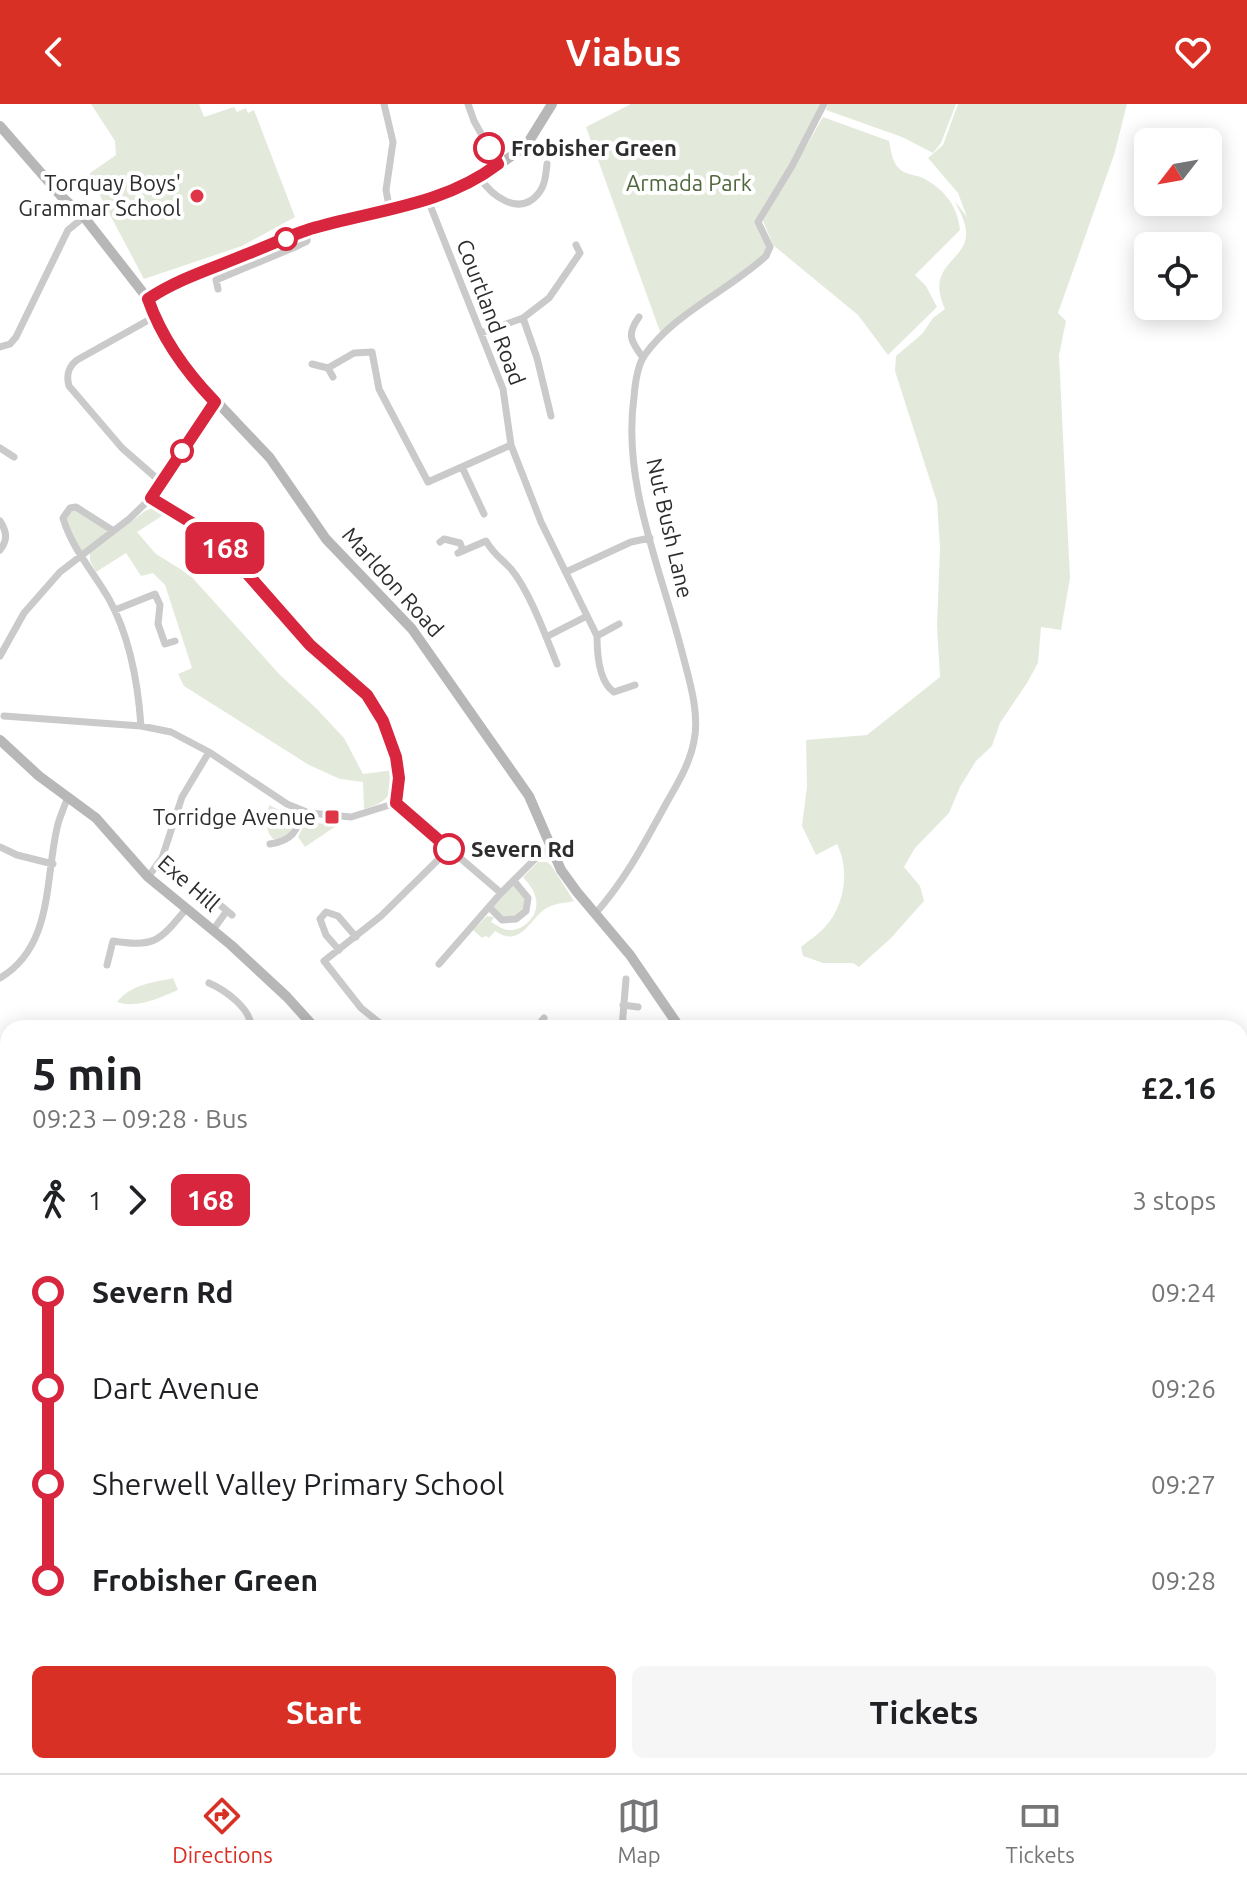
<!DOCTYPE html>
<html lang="en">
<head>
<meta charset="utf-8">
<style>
	body { margin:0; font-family:Ubuntu,sans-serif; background:#f6f6f6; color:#202124; height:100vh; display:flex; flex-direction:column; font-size:30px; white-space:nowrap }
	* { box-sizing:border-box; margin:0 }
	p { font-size:26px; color:#757577 }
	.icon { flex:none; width:44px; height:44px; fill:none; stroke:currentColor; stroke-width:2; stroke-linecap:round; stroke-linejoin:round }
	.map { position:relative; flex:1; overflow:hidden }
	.side { position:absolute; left:0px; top:916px; width:1248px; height:754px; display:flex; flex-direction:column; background:#fff; border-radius:24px 24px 0 0; box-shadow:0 4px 20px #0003 }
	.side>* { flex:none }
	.badge { padding:0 16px; border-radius:12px; font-size:28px; line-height:52px }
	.needle { width:52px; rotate:239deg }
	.controls { position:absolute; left:1134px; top:24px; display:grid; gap:16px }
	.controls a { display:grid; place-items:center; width:88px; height:88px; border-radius:12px; background:#fff; box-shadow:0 4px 20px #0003; font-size:40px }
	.map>.badge { position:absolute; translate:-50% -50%; box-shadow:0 0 0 4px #fff }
	.legs { display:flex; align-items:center; gap:12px; height:88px; padding:0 32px; font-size:26px }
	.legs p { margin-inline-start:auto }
	.headline { display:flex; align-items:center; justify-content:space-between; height:136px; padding:0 32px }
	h1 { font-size:44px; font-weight:700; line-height:60px }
	.action { display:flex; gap:16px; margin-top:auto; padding:16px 32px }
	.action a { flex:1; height:92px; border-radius:12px; background:#d93025; color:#fff; font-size:32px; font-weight:700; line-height:92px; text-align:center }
	.action a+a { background:#f6f6f6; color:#202124 }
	ul { padding:0 32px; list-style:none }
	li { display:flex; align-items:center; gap:28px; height:96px; font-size:30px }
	li i { display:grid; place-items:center; width:12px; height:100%; margin:0 10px; background:currentColor }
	li i::after { content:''; width:20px; height:20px; margin:-10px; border:6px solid; border-radius:50%; background:#fff }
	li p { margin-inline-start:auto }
	li:first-child i { background:linear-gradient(#0000 50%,currentColor 0) }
	li:last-child i { background:linear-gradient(currentColor 50%,#0000 0) }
	header { display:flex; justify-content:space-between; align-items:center; height:104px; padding:0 32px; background:#d93025; color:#fff; font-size:36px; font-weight:700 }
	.tabs { display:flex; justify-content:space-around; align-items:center; height:112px; border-top:2px solid #e0e0e0; background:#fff; font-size:22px; color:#757577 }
	.tabs a { display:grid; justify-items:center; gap:4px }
	.tabs .on { color:#d93025 }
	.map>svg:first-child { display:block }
	.green { fill:#e4eadb }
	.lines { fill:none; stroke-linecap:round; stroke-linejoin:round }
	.street { stroke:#cacaca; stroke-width:7 }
	.secondary { stroke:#b7b7b7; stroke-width:10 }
	.highway { stroke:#949494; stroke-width:12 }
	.line-1-casing { stroke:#fff; stroke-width:18 }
	.line-1 { stroke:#d7263d; stroke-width:12 }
	.stop-1-dot { fill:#fff; stroke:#d7263d; stroke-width:4 }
	.poi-dot { fill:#de3646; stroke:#fff; stroke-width:3 }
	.labels { text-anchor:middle; stroke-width:8; stroke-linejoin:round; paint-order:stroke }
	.stop-label { font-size:22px; font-weight:bold; fill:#2d2d2d; stroke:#fff; text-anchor:start }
	.poi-label { font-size:22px; fill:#2d2d2d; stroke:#fff; text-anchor:end }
	.park-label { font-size:22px; fill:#51673d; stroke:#fff }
	.street-label { font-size:22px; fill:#2d2d2d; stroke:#fff }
</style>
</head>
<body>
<header><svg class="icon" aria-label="back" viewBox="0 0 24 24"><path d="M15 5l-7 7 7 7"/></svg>Viabus<svg class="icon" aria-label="heart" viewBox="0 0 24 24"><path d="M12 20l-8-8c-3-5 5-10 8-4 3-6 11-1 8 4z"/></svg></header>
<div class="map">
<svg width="1247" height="1669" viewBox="0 0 1247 1669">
	<rect width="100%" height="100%" fill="#fff"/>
	<path class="green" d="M91 0H199L204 13 234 3 237 8 246 4 248 9 254 6 295 113 242 142 144 175 90 73V69L116 51 115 37Z
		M631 0H824L758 117 770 143 766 152 662 233 586 23Z
		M828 0H956L941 39 933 49 902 33 826 6Z
		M958 0H1127L1114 51 1058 209 1066 217 1059 251 1070 474 1061 526 1041 523 1038 559 1027 579 1000 619 992 642 976 657 960 683 949 709 915 744 904 763 920 782 924 797 891 834 859 863 853 859H823L803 852 801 843C809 836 818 831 825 823 845 801 850 766 837 740L816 751 802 722 807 682 806 636 867 631 940 573 937 522 940 444 937 398 895 267 896 252 922 230 933 214 945 205C924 160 968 157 966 128 966 118 959 107 955 97L967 113 958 89 928 54 943 41Z
		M823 13 889 37C891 46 892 60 901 66 907 71 918 71 925 75 945 86 958 103 960 126L915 171 926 182 937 203 888 251 858 211 773 141 763 117Z
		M76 403 112 426 80 451 74 442 65 408Z
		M152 404 165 410 137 428 156 450 190 471 280 571 316 604 344 634 363 670 394 666C395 689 387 699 364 705L363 678 340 675 309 661 184 582 178 570 192 564 165 481 153 469 141 472 126 449 96 468 90 457V449L145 407Z
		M269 701 297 715 289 730 275 736C264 729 266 713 269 701Z
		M306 717 336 722 305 743 298 733Z
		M538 758H547L551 761 574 797C566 799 556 799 549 803 530 811 523 846 495 827L489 834 486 832 482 834 473 826 487 812 494 813 491 818C497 821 503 826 509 826 524 827 539 811 536 796 535 787 529 780 523 773Z
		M514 777 525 788 526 807 510 817 490 804Z
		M173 874 178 886C159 894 137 905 117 898 132 880 151 879 173 874Z
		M1247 962V1153L1240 1118V966Z
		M0 1166 4 1178 8 1181V1253L0 1256V1243L2 1242 0 1240Z
		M8 1331V1407L0 1403V1333Z
		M648 1662H740L780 1669H671Z
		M913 1662H951L952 1669H860Z
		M960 1662H1056L1036 1669H961Z"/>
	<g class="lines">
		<path class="street" d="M384 0 393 38 386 86 390 107
			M468 0 474 17 498 60
			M480 74C492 92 519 113 538 90 545 82 546 70 547 60
			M428 96 503 285 511 341 541 418 597 532C597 550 599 578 614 588L635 581
			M218 185 216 176 295 143 307 137 308 126
			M154 213 77 256C68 263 66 271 69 282L122 344 162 379
			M639 213C626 231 631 237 643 254
			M523 214 537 254 551 312
			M481 229 523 214 549 194 580 149 576 141
			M0 243 10 240 16 233 68 126 84 113
			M312 260 328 264 333 273
			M328 264 354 249 372 248 379 285 428 378 511 341
			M0 344 14 353
			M462 363 484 410
			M151 394 215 433 310 541 367 591 383 617 396 653 399 674 396 699
			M0 417C7 428 8 436 0 446
			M112 426 76 403 70 404 63 414C72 445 93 467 109 495 130 533 138 579 141 622
			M440 438 444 435 460 439 463 447
			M458 449 486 437C495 452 500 453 511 465 529 486 546 533 557 560
			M566 468 631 438 650 434
			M115 506 155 490 160 501 158 520 165 540 175 537
			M597 532 619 520
			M546 533 587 512
			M0 552 24 509 60 468 129 415 151 394 215 298
			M4 612 141 622 171 628 209 648 287 700 309 709 351 713 396 699 501 789
			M270 740C291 737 299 727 301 707
			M0 743 17 751 53 760
			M148 773 162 754 182 693 209 648
			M220 801 232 811
			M490 804 502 816 516 815 526 807 528 794 514 777
			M595 810C626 775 645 738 667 698 678 679 690 659 694 637 700 609 689 575 682 548 661 465 622 379 634 293 635 280 637 263 644 252 674 209 728 187 766 152L770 143 758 118 792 62 824 0
			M213 826 226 808
			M339 846 326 831 320 815 326 808 338 812 356 833
			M439 860 501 789 538 752 551 744
			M107 861 113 837C156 844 160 836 186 805
			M0 874C53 843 45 776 57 724 59 714 64 704 67 695
			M209 879C225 886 252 905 251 924
			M623 901 638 903
			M386 924 361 904 324 857 381 812 449 745
			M536 924 544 914
			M622 924 626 875
			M0 975H8
			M0 1058H8
			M0 1144 8 1143
			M956 1662 957 1669"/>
		<path class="secondary" d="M0 22 62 93 84 113 148 195 154 213 184 263 270 354 326 435 412 525 529 692 561 766 577 788 630 851 680 924
			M148 195 170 182 308 126 428 96 480 74 526 42 552 0
			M0 636 39 672 96 714 148 773 231 841 287 893 315 924
			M1240 1345 1247 1343"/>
		<path class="highway" d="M0 1500 8 1501
			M0 1510 8 1511
			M1240 1570 1247 1565
			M1240 1586 1247 1580
			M582 1662 601 1669
			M625 1662 648 1669
			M1057 1669 1077 1662
			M1095 1669 1111 1662"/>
	</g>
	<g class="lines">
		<g class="line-1-casing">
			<path id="line-1" d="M449 745 396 699 399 674 396 653 383 617 367 591 310 541 215 433 151 394 215 298C186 268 162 235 148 195 177 175 214 164 247 150 268 142 289 132 310 125 374 106 443 102 498 60L489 44"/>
		</g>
		<use href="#line-1" class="line-1"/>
	</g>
	<g class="stop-1-dot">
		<circle cx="489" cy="44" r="14"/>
		<circle cx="286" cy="135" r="10"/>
		<circle cx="182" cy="347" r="10"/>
		<circle cx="449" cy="745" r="14"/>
	</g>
	<g class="poi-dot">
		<circle cx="197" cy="92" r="8"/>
		<rect x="324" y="705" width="16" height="16" rx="4"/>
	</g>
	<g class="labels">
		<g class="stop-label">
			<text x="511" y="52">Frobisher Green</text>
			<text x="471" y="753">Severn Rd</text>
		</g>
		<g class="poi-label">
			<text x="181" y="87">Torquay Boys'<tspan x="181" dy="25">Grammar School</tspan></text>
			<text x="316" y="721">Torridge Avenue</text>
		</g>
		<g class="park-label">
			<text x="689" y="87">Armada Park</text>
		</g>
		<g class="street-label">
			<text transform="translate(491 208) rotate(69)" y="8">Courtland Road</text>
			<text transform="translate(670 424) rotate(77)" y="8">Nut Bush Lane</text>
			<text transform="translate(393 478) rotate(48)" y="8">Marldon Road</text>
			<text transform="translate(189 779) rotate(41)" y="8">Exe Hill</text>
		</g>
	</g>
</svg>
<div class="controls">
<a><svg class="needle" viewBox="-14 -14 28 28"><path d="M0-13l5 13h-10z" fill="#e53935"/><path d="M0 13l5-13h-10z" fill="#757577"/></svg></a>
<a><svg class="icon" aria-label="locate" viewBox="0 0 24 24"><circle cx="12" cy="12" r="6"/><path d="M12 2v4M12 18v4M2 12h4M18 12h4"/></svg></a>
</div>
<b class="badge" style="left:225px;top:444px;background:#d7263d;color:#fff">168</b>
<section class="side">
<div class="headline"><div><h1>5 min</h1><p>09:23 – 09:28 · Bus</p></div><b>£2.16</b></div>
<div class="legs"><svg class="icon" aria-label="walk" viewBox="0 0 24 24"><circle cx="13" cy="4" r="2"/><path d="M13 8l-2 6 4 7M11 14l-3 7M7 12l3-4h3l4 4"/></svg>1<svg class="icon" aria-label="forward" viewBox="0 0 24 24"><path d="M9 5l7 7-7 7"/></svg><b class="badge" style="background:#d7263d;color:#fff">168</b><p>3 stops</p></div>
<ul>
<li><i style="color:#d7263d"></i><b>Severn Rd</b><p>09:24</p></li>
<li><i style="color:#d7263d"></i><span>Dart Avenue</span><p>09:26</p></li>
<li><i style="color:#d7263d"></i><span>Sherwell Valley Primary School</span><p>09:27</p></li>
<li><i style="color:#d7263d"></i><b>Frobisher Green</b><p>09:28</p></li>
</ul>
<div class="action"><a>Start</a><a>Tickets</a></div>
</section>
</div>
<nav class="tabs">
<a class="on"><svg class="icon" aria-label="directions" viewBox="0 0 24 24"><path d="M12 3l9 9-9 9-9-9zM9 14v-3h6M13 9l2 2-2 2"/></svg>Directions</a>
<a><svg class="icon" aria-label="map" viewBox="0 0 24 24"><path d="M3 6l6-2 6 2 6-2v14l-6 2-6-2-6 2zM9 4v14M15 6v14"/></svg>Map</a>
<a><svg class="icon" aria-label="tickets" viewBox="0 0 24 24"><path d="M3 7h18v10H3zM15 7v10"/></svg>Tickets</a>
</nav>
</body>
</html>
